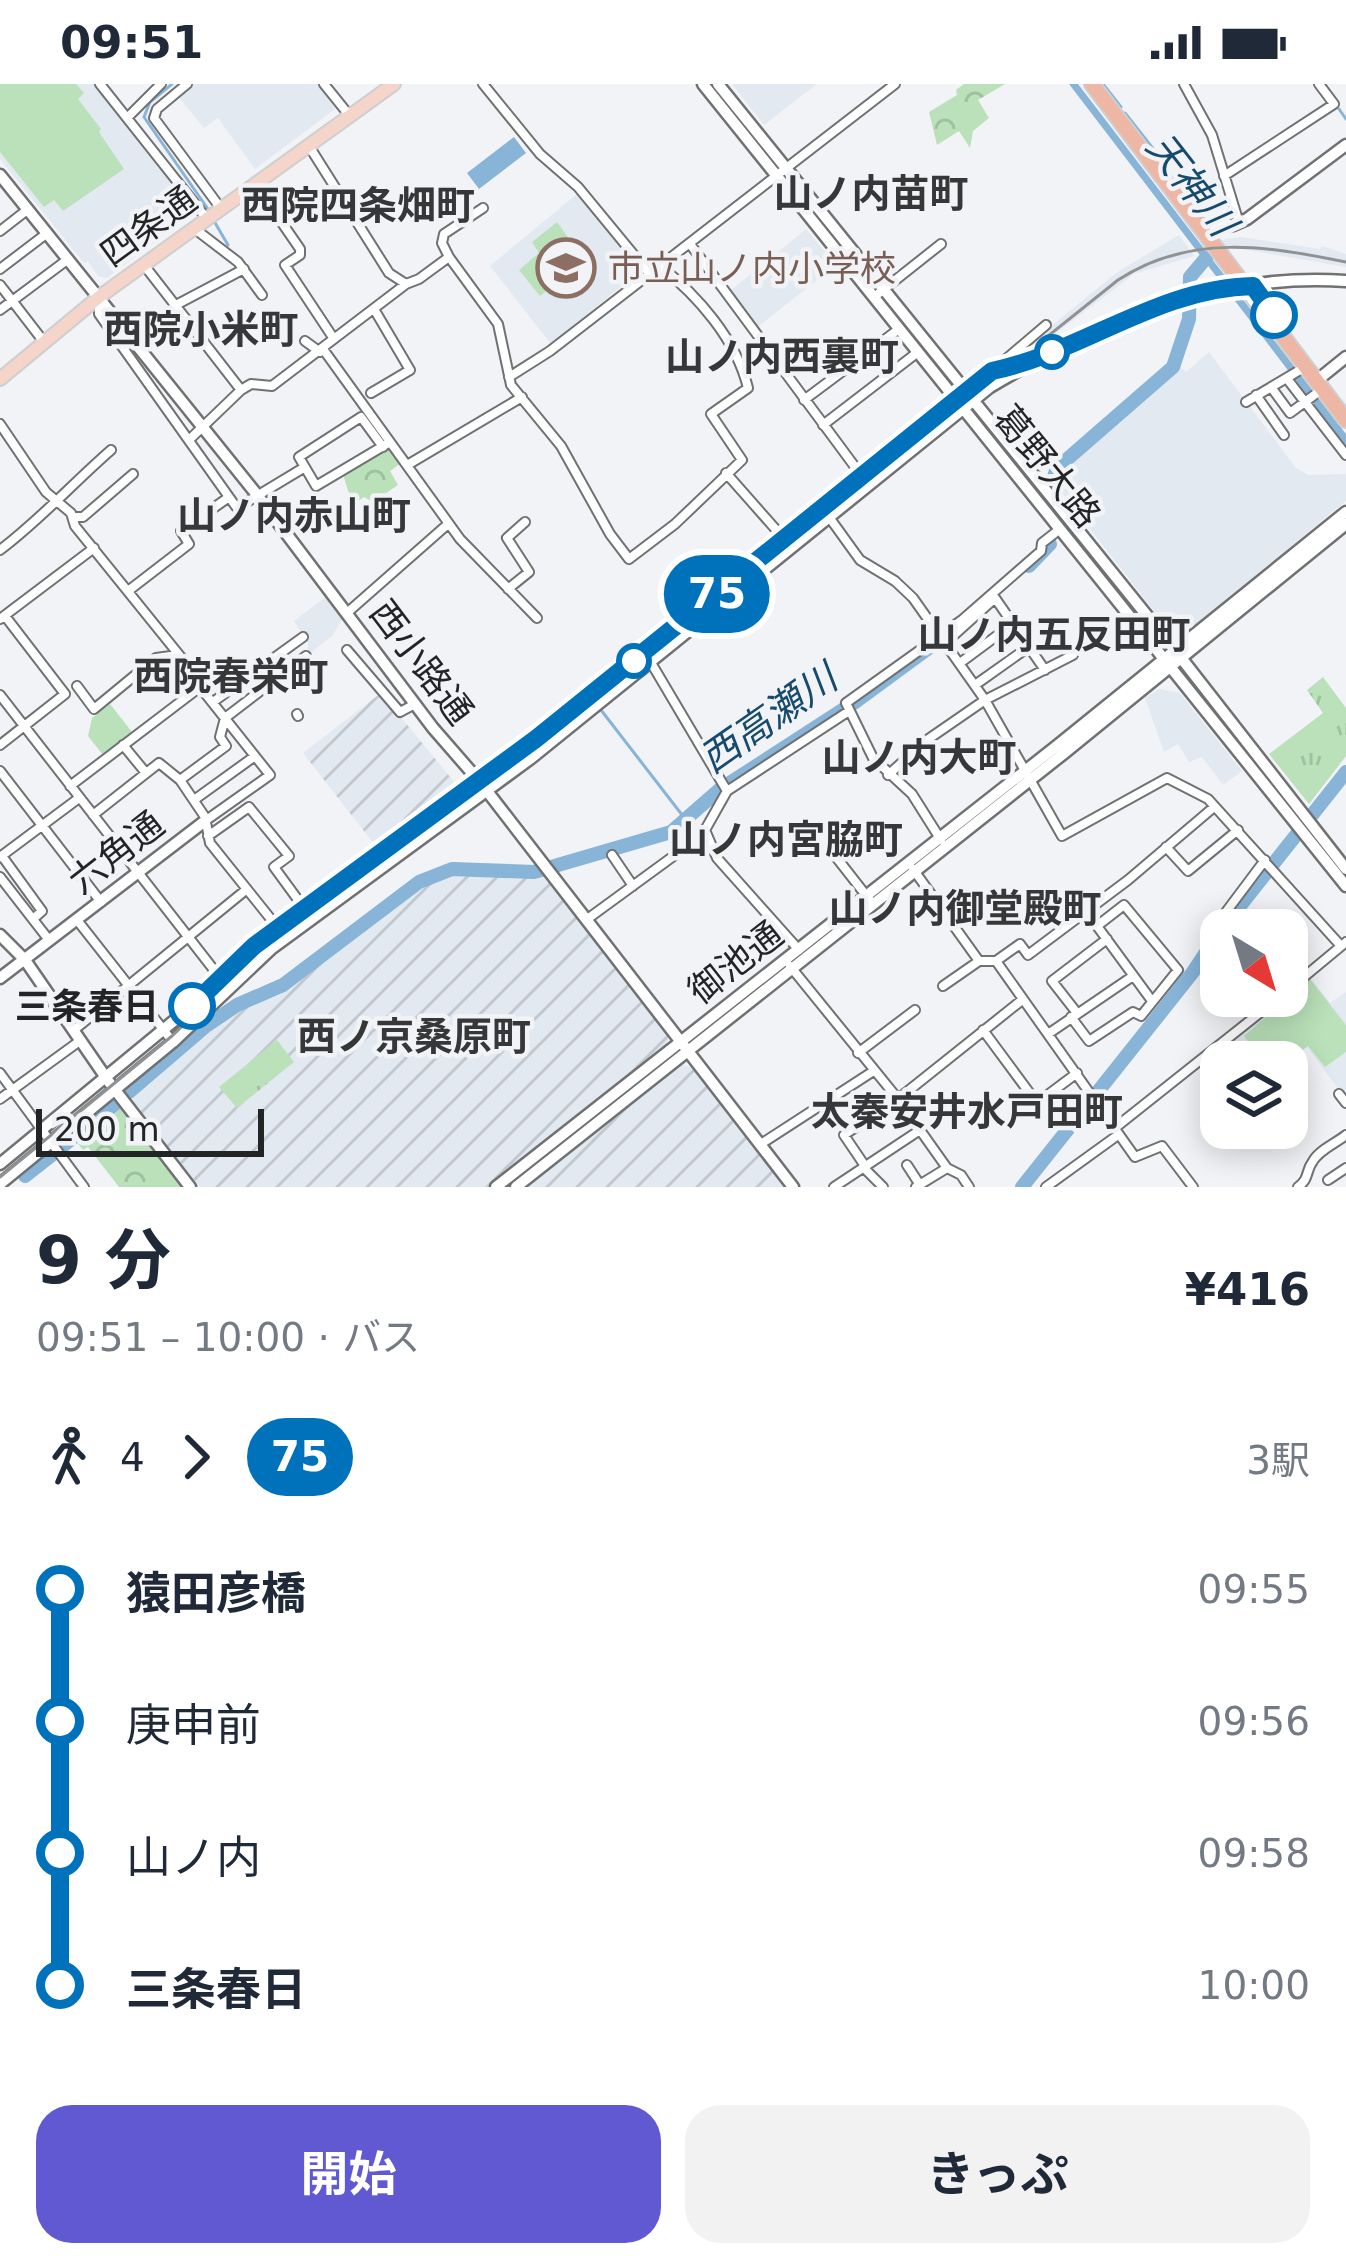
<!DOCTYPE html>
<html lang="ja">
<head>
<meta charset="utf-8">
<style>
	body { margin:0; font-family:"DejaVu Sans","Noto Sans JP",sans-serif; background:#f2f2f3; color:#1f2937; height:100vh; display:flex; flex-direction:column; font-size:45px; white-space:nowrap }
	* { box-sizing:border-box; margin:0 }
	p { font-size:39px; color:#747a83 }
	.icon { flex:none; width:66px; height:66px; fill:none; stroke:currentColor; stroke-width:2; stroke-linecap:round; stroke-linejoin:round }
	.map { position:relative; height:1103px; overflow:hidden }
	.side { display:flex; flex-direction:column; background:#fff; flex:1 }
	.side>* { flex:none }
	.badge { padding:0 24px; border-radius:39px; font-size:42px; line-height:78px }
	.needle { width:78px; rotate:142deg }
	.buttons { position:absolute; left:1200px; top:825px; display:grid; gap:24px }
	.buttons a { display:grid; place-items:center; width:108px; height:108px; border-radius:24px; background:#fff; box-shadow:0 6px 30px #0003; font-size:60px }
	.scale { position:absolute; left:36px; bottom:30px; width:228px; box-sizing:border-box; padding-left:12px; border:6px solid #232425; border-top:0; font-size:33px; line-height:42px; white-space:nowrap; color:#232425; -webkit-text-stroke:9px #f2f3f6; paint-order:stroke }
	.map>.badge { position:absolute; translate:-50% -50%; box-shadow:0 0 0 6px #fff }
	.legs { display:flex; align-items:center; gap:18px; height:132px; padding:0 36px; font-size:39px }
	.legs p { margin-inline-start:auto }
	.summary { display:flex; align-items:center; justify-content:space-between; height:204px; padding:0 36px }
	h1 { font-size:66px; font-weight:700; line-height:90px }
	.button { display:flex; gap:24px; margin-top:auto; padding:24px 36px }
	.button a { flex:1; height:138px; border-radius:36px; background:#6059d2; color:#fff; font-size:48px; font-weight:700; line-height:138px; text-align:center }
	.button a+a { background:#f2f2f3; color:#1f2937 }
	ul { padding:0 36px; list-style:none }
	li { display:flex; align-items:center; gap:42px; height:132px; font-size:45px }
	li i { display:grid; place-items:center; width:18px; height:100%; margin:0 15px; background:currentColor }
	li i::after { content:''; width:30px; height:30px; margin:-15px; border:9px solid; border-radius:50%; background:#fff }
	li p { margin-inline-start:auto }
	li:first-child i { background:linear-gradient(#0000 50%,currentColor 0) }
	li:last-child i { background:linear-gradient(currentColor 50%,#0000 0) }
	.status { display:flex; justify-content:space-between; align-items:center; height:84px; padding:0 60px; background:#fff; direction:ltr }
	.status svg { height:33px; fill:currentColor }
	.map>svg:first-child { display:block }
	.built { fill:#e2e9f1 }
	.industrial { fill:url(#industrial-furrows) }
	.grass { fill:url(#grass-tufts) }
	.park { fill:url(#park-crowns) }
	.pitch { fill:#bae1ba }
	.water { fill:#87b4d7 }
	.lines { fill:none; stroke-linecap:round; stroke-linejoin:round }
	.stream { stroke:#87b4d7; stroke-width:3 }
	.river { stroke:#87b4d7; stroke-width:14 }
	.street-casing { stroke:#6f7173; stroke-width:12 }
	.secondary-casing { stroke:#6f7173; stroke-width:15 }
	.primary-casing { stroke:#cfcfcf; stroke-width:16 }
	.highway-casing { stroke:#cfcfcf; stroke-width:18 }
	.street { stroke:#fff; stroke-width:8 }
	.secondary { stroke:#fff; stroke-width:10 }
	.primary { stroke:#f5d4c9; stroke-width:12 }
	.highway { stroke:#eeb7a5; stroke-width:14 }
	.tram { stroke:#909193; stroke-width:3 }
	.line-1-casing { stroke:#fff; stroke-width:27 }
	.line-1 { stroke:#0072bc; stroke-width:18 }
	.stop-1-dot { fill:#fff; stroke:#0072bc; stroke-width:6 }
	.labels { text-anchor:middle; stroke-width:9; stroke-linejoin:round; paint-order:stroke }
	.street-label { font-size:36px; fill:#232425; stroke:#f2f3f6 }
	.education-label { font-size:36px; fill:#785e54; stroke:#f2f3f6; text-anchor:start }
	.stop-label { font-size:36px; font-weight:bold; fill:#232425; stroke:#f2f3f6; text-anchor:end }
	.water-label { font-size:39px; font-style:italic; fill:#164b6d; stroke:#f2f3f6 }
	.neighbourhood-label { font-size:39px; font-weight:bold; fill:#363739; stroke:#f2f3f6 }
</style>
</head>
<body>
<div class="status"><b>09:51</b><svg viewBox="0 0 49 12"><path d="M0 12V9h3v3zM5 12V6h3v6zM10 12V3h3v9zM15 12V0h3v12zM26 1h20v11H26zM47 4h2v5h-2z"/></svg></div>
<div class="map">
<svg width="1346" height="1103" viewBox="0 0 1346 1103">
	<defs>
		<pattern id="industrial-furrows" width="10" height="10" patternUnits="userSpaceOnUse" patternTransform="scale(3)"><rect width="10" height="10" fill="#e2e9f1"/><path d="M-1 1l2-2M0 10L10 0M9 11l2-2" fill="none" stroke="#c2c8ce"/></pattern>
		<pattern id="grass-tufts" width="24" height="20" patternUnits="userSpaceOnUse" patternTransform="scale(3)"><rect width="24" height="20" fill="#bae1ba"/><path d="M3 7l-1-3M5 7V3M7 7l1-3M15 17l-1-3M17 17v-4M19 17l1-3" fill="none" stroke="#a0c1a0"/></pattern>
		<pattern id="park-crowns" width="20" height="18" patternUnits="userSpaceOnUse" patternTransform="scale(3)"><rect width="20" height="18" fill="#bae1ba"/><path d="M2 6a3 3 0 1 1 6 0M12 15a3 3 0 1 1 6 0" fill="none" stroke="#a0c1a0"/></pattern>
	</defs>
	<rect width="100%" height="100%" fill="#f2f3f6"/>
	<path class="built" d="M0 0H95L190 120 189 133 107 194 98 192 88 177 84 179 0 75Z
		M191 0H319L335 25 255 85 218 34 204 44 177 11Z
		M732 0H817L764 41Z
		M577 110 641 186 551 260 490 182Z
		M806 145 836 181 755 245 729 208Z
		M1179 151 1194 172 1134 190 1022 275 1017 270 1116 189Z
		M1241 153 1320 165 1322 162 1346 170V183L1236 164 1208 167 1202 159Z
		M1209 268 1296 384 1309 391 1346 390V417L1187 547 1168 545 1056 401 1064 382 1172 292 1179 281 1186 288Z
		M327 512 343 534 332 552 308 571V559L294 537Z
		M1159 605 1180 609 1242 687 1223 701 1202 673 1189 678 1178 660 1164 668 1145 614Z
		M1310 893 1330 919 1346 908V1015L1307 963 1286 978H1249L1232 956Z"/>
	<path class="industrial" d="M381 609 460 705 378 765 303 669Z
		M447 791 544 792 668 952 667 960 487 1103H200L128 1012 230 929 280 911 372 838 431 798Z
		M682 981 692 983 785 1103H527Z"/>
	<path class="grass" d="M1323 593 1346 624V672L1309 720 1269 670 1323 629 1307 606Z
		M277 956 294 978 237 1024 219 1003Z"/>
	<path class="park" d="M964 0H1005L978 16 989 34 973 47 970 64 959 47 937 61 929 28 957 11 956 6Z
		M388 364 401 379 390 387 398 401 373 418 364 413 357 418 348 407 343 390Z
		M113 1021H118L181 1103H119L88 1063 83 1066 73 1053Z"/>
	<path class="pitch" d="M0 0H76L84 9 78 15 101 45 99 48 124 85 63 127 54 116 44 123 0 68Z
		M557 138 584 176 540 212 519 186 539 169 532 158Z
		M110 620 132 648 103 671 88 652 92 634Z
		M1310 895 1346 941V968L1325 983 1308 962 1286 978H1263L1244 952Z"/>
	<path class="water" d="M1069 0H1078L1346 350V362Z
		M514 53 526 69 479 105 467 89Z"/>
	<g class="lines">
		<path class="stream" d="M172 0 150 18 144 33 210 128
			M1103 0 1121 23
			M1339 25 1346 35
			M1125 29 1162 76
			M214 137 228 161
			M601 626 686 736"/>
		<path class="river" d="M1052 398 1057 384 1173 283 1189 235 1190 193 1206 174
			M1029 482 1050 460
			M1221 846 1346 688
			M129 1008 206 942 237 921 283 901 419 798 452 785 534 788 671 748 719 706 855 618 953 546
			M59 1065 116 1019
			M25 1092 53 1070
			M1022 1103 1193 888 1221 846"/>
		<g class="street-casing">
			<path id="street" d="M100 0 207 135
				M187 0 157 25 154 34 222 126
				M324 0 349 31
				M483 0 540 70 578 103 648 188
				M1184 0 1212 51 1239 139
				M127 34 161 0
				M309 62 389 189 406 200
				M1224 92 1334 20 1319 0
				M256 101 300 165V171L285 181 334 255
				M195 145 238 178 262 211
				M0 147 27 126
				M690 160 864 395
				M449 173 442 159 444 150 483 124
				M144 181 241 306
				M0 185 46 150
				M0 201 44 258
				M874 213 941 160
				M99 217V230L229 413 181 447 189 460 128 507
				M174 222 244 185
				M0 226 67 176
				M305 257 320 268
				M323 265 460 455 537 534
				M992 287 1046 241
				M509 293 550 267 895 0
				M1288 296 1346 371
				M1271 303 1290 329 1321 306
				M371 309 410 286 374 225
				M1256 311 1284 351
				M804 316 899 245
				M1246 318 1305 283
				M0 340 46 408 71 429 75 442 197 593 200 603 270 691 205 737
				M823 341 918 268
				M191 354 241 306 251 300 272 302 406 200 419 195 449 173 498 240 511 301 561 362 610 450 629 475 675 440 742 376 711 330 748 304C736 255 698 212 659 181
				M383 363 361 333 299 373 316 402 390 358
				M409 380 522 313
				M726 389 786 457
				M229 413 237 424 305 383
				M74 433H83L133 390
				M829 433 860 476 895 497 913 514 985 616 1062 752 1167 694 1208 715 1341 862
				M0 466C40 436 72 400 111 366
				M508 505 529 488 507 454 525 438
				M348 528 448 440
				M0 535 94 464
				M944 560 995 514 1045 586
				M347 566 400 628 415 620
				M650 577 727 707
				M960 579 1014 539
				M975 601 1030 562
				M77 602 94 625 156 574 178 571
				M0 611 228 904
				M213 618 303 553
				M297 630 298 632
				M0 661 65 610 5 532
				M123 661 146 689
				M0 687 101 818
				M888 691 927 656 985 616 1073 571
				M180 696 226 662 220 653 225 634 306 572
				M70 702 200 603
				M194 716 255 672
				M93 731 159 679 180 696 205 733 210 759 286 854
				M705 746 717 774 799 866
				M208 752 249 723 289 772 274 783 312 835
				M941 756 912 710 873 674 846 619 962 536 1041 467 1042 459 1060 445
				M1166 763 1188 787 1238 746
				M829 764 872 819
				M612 771 633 802
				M2 772 42 827 33 835
				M0 773 79 714
				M913 785 979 877H996L1020 860 1028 871 1128 796 1214 723
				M0 793 49 856
				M1226 828 1265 776
				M77 836 173 958
				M586 836 690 760 705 746 727 707 849 627
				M996 877 1135 1073 1162 1062 1193 1103
				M790 882 898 1015 947 1084 961 1091 969 1103
				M943 902 979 877
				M1287 907 1346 858
				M1077 929 1052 897 1107 855
				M1071 933 1089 957 1133 928 1141 932 1178 886 1124 821 1097 842 1152 917
				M74 946 247 805
				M983 946 1037 1019 1077 989
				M1048 950 1133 892
				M858 969 915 926
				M0 989 84 1103
				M1339 1010 1346 1019
				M0 1015 81 956
				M1116 1043 1281 912
				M761 1060 872 988
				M907 1081 920 1101
				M865 1082 844 1051 898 1015 1022 916
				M863 1083 883 1103
				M1328 1096 1346 1084
				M834 1103 920 1046
				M916 1103 947 1084
				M1046 1103 1118 1051
				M1298 1103C1310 1094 1305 1088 1313 1077 1319 1066 1336 1059 1346 1051"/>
		</g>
		<g class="secondary-casing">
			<path id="secondary" d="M703 0 1346 802
				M718 0 1182 575 1346 785
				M0 91 258 412 433 644 480 698 793 1103
				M1197 141H1233L1247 135 1346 61
				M1320 294 1346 273
				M0 851 25 876 109 998 190 1103
				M0 894 205 737
				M0 1080 192 922 254 862 537 654 992 287 1018 283
				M0 1100 173 958 271 865 530 675 990 303C1099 238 1217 188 1346 197
				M496 1103 1058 661 1346 428
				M516 1103 1063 670 1346 440"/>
		</g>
		<g class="primary-casing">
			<path id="primary" d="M0 295 99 213 394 0"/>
		</g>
		<g class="highway-casing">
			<path id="highway" d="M1092 0 1346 336"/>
		</g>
		<use href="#street" class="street"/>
		<use href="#secondary" class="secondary"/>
		<use href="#primary" class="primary"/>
		<use href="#highway" class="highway"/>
		<path class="tram" d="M0 1093 172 952 268 860 507 685 1118 196C1190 149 1267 162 1346 178"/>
	</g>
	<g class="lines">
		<g class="line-1-casing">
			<path id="line-1" d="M192 922 254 862 537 654 992 287C1082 268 1158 204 1253 202L1274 231"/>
		</g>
		<use href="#line-1" class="line-1"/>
	</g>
	<defs>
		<g id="school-ring" transform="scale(3)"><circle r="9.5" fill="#f2f3f6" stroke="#8d6e63" stroke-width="1.5"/><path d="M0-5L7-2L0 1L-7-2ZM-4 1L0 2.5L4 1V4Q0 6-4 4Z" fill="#8d6e63"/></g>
	</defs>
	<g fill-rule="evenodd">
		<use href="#school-ring" x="566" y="184"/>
	</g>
	<g class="stop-1-dot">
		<circle cx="1274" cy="231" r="21"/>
		<circle cx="1052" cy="268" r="15"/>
		<circle cx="634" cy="577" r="15"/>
		<circle cx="192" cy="922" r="21"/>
	</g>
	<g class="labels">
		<g class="street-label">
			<text transform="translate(148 142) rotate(-36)" y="13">四条通</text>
			<text transform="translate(1048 382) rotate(51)" y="13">葛野大路</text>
			<text transform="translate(422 578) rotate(53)" y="13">西小路通</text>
			<text transform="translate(116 768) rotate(-38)" y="13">六角通</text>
			<text transform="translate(735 878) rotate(-38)" y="13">御池通</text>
		</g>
		<g class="education-label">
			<text x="608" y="197">市立山ノ内小学校</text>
		</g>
		<g class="stop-label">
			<text x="159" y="935">三条春日</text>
		</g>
		<g class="water-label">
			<text transform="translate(1192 100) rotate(52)" y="14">天神川</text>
			<text transform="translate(768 634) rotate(-35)" y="14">西高瀬川</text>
		</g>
		<g class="neighbourhood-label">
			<text x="871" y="123">山ノ内苗町</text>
			<text x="358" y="135">西院四条畑町</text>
			<text x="201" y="259">西院小米町</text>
			<text x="782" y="286">山ノ内西裏町</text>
			<text x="294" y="445">山ノ内赤山町</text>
			<text x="1054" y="564">山ノ内五反田町</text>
			<text x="231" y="606">西院春栄町</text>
			<text x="919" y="687">山ノ内大町</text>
			<text x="786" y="769">山ノ内宮脇町</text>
			<text x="965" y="838">山ノ内御堂殿町</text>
			<text x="414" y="966">西ノ京桑原町</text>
			<text x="967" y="1041">太秦安井水戸田町</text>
		</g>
	</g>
</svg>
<div class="buttons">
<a><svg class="needle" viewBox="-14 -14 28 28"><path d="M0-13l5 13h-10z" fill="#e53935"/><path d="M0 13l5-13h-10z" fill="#747a83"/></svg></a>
<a><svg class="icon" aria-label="layers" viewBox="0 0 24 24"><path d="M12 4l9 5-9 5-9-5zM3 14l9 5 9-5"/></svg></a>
</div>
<div class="scale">200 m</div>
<b class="badge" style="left:717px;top:510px;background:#0072bc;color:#fff">75</b>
</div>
<section class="side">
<div class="summary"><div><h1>9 分</h1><p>09:51 – 10:00 · バス</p></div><b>¥416</b></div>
<div class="legs"><svg class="icon" aria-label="walk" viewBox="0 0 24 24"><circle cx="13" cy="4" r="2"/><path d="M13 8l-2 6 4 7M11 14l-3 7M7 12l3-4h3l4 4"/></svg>4<svg class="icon" aria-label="forward" viewBox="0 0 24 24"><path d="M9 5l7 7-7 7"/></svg><b class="badge" style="background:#0072bc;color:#fff">75</b><p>3駅</p></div>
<ul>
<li><i style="color:#0072bc"></i><b>猿田彦橋</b><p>09:55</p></li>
<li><i style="color:#0072bc"></i><span>庚申前</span><p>09:56</p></li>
<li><i style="color:#0072bc"></i><span>山ノ内</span><p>09:58</p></li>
<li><i style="color:#0072bc"></i><b>三条春日</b><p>10:00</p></li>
</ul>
<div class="button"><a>開始</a><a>きっぷ</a></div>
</section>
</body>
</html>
